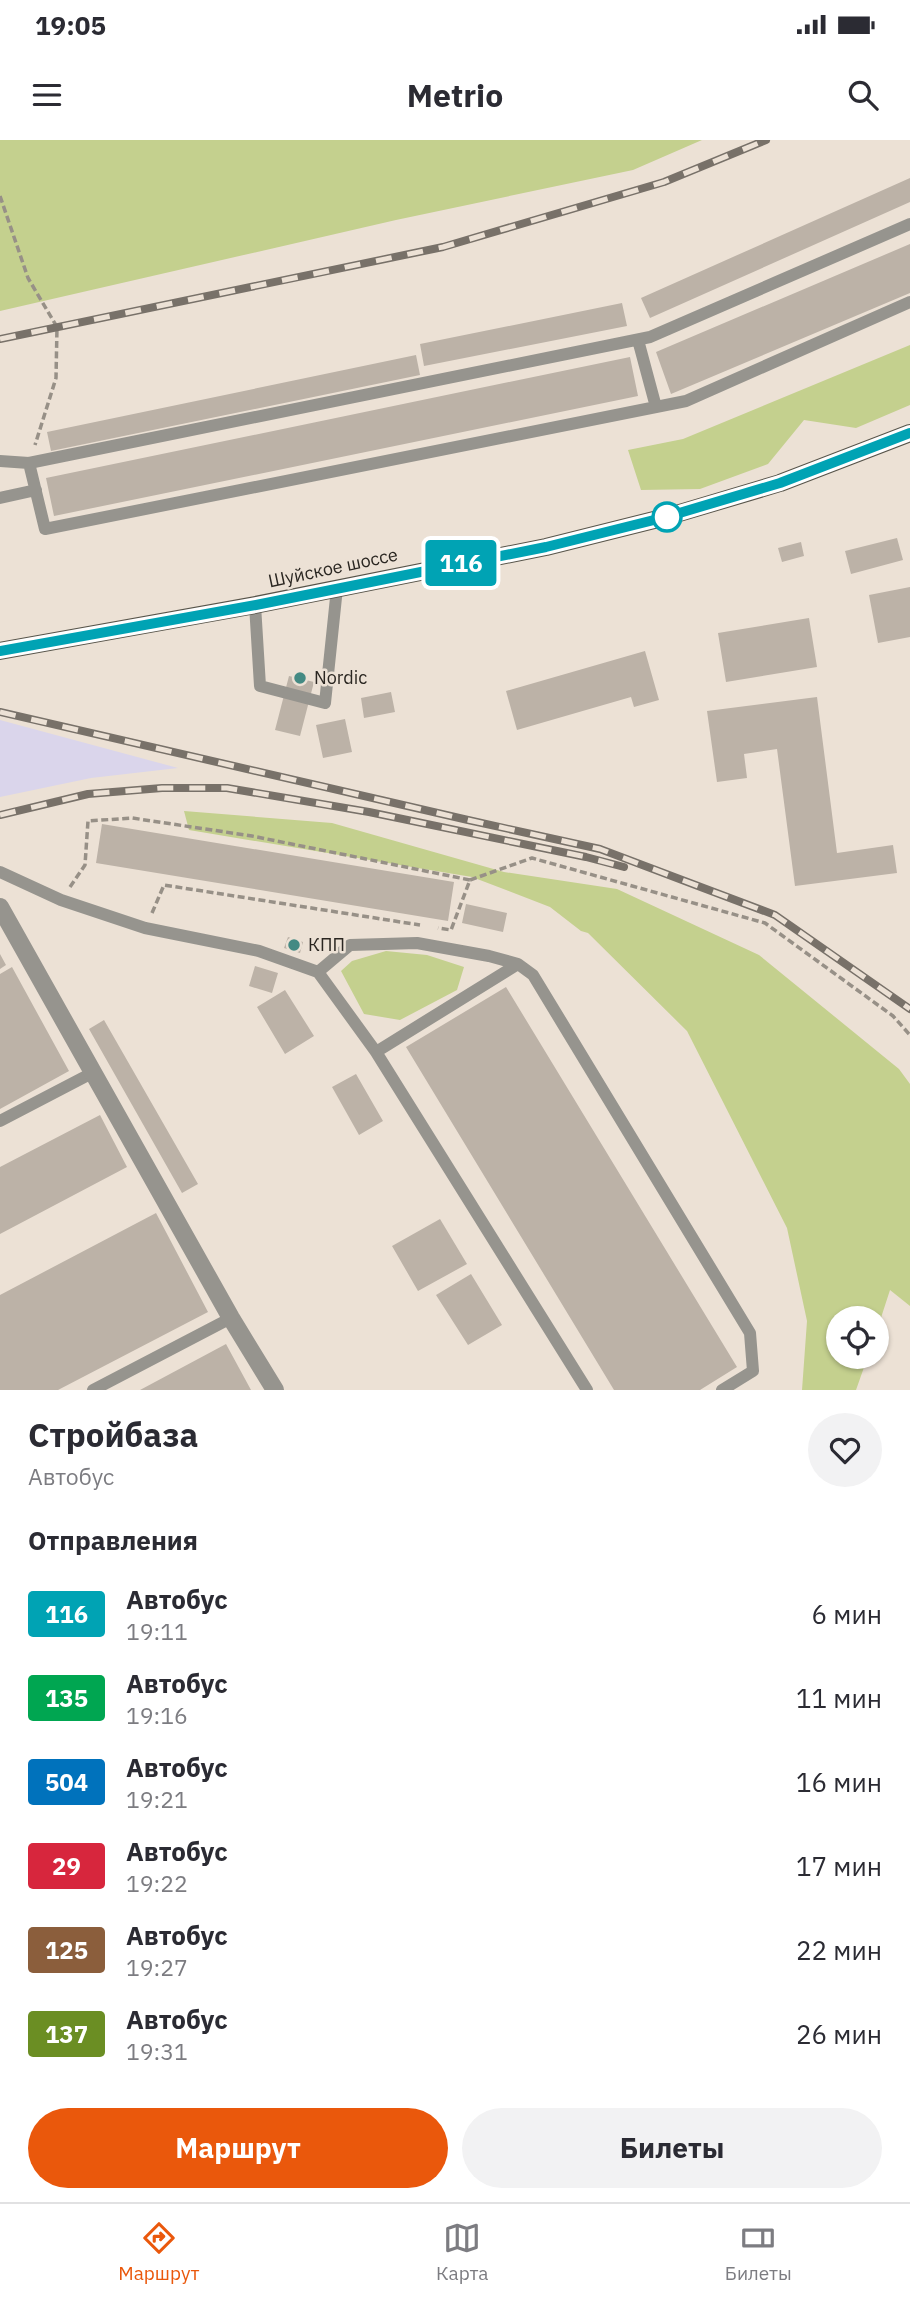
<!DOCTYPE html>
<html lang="ru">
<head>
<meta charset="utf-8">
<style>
	body { margin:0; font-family:"IBM Plex Sans",sans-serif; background:#f2f2f3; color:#2b2b33; height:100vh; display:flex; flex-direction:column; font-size:26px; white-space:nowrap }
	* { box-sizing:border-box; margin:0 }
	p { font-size:23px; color:#7c7c81 }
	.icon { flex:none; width:38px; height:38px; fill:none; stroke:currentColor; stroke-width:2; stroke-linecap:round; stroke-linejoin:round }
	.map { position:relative; height:1250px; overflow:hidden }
	.side { display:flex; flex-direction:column; background:#fff; flex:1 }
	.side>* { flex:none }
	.badge { padding:0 14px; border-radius:5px; font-size:24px; line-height:46px }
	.buttons { position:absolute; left:826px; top:1166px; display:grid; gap:14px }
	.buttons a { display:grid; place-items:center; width:63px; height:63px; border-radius:50%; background:#fff; box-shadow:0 2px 5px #0004; font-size:35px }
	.map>.badge { position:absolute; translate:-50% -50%; box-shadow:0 0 0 4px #fff }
	h2 { padding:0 28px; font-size:26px; line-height:63px }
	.round { display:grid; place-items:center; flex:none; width:74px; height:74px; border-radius:37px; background:#f2f2f3 }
	.overview { display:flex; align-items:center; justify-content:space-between; height:119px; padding:0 28px }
	h1 { font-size:33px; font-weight:800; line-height:52px }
	.cta { display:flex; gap:14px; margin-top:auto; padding:14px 28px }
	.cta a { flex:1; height:80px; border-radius:42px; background:#ea580c; color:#fff; font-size:28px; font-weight:800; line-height:80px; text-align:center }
	.cta a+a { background:#f2f2f3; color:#2b2b33 }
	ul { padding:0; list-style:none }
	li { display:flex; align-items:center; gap:21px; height:84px; padding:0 28px }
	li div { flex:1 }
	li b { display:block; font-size:26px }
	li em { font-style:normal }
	li .badge { min-width:77px; font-weight:700; text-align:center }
	.status { display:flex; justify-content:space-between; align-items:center; height:49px; padding:0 35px; background:#fff; direction:ltr }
	.status svg { height:19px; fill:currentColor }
	header { display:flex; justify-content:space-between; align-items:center; height:91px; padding:0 28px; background:#fff; font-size:32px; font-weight:800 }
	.menu { display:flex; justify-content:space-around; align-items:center; height:98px; border-top:2px solid #e1e1e2; background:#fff; font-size:19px; color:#7c7c81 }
	.menu a { display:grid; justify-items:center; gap:4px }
	.menu .active { color:#ea580c }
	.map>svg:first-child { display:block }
	.commercial { fill:#dad5eb }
	.green { fill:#c4d08e }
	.building { fill:#bcb2a7 }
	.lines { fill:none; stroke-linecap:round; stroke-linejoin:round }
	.path { stroke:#979087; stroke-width:3.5; stroke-dasharray:7 3.5; stroke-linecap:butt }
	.lane { stroke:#96948e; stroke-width:12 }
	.street { stroke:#96948e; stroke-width:18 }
	.primary { stroke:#57544a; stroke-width:18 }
	.rail-casing { stroke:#787169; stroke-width:8 }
	.rail { stroke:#ece1d5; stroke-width:5; stroke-dasharray:16; stroke-linecap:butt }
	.line-casing { stroke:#fff; stroke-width:16 }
	.line { stroke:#00a3b4; stroke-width:10 }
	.stop-dot { fill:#fff; stroke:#00a3b4; stroke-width:3.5 }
	.poi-dot { fill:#448a83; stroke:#ece1d5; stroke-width:2.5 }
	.labels { text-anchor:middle; stroke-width:5; stroke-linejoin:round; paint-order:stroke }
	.street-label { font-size:18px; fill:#2a2621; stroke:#ece1d5 }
	.poi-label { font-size:18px; fill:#2a2621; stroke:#ece1d5; text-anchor:start }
</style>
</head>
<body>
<div class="status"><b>19:05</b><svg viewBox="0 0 49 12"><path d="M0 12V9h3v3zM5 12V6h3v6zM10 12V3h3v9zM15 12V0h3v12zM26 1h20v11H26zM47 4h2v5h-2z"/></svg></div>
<header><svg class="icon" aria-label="menu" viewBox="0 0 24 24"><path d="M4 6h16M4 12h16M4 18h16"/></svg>Metrio<svg class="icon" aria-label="search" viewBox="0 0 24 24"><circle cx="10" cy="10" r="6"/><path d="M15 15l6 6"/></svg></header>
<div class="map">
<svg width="910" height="1250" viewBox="0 0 910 1250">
	<rect width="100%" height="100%" fill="#ece1d5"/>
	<path class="commercial" d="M0 580 178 628 91 638 0 657Z"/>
	<path class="green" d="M0 0H702L633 30 396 80 0 171Z
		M910 205V265L856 288 804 280 768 324 700 349 641 350 628 310 683 299Z
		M184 671 332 683 504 732 617 749 759 815 899 929 910 944V1166L890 1150 877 1190V1178H838V1216H868L856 1250H802L807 1181 787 1088 687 891 588 793 581 791 550 767 472 737 189 690Z
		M386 811 427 815 464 827 457 850 400 880 364 874 341 831 352 821Z"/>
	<path class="building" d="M910 38V62L650 178 641 158Z
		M910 104V153L671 254 656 212Z
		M622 163 627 186 424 226 420 204Z
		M416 215 420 235 51 311 47 292Z
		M630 217 638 256 54 376 46 338Z
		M897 398 903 420 851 434 845 411Z
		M801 402 804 416 782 422 778 408Z
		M910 447V497L878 503 869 455Z
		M809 478 817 527 726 542 718 493Z
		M645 511 659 560 634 567 631 557 517 590 506 551Z
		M289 536 314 542 300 596 275 590Z
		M391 552 395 572 364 578 361 558Z
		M817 557 837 713 893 705 897 733 795 746 777 609 744 614 747 638 717 642 707 571Z
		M345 579 352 612 323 618 316 585Z
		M102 684 454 742 448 781 96 723Z
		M466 764 507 773 503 792 462 783Z
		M288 797 303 802 300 813 284 808Z
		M0 814 6 825 0 829Z
		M255 826 278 833 272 853 249 846Z
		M12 827 69 931 0 969V834Z
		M506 847 737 1227 700 1250H614L406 907Z
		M285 850 314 896 285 914 257 867Z
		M104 880 198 1044 182 1053 89 889Z
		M356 934 383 981 359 995 332 947Z
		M100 975 127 1027 0 1094V1027Z
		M156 1073 208 1172 58 1250H0V1155Z
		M440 1079 467 1124 418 1151 392 1106Z
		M471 1134 502 1185 468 1205 436 1155Z
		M226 1204 251 1250H140Z"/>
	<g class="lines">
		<path class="path" d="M0 56 28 138 57 187 56 238 35 305
			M470 740 532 718 765 783 893 876 910 895
			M70 747 85 725 88 681 132 678 252 696 470 740 451 790 438 788
			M152 773 164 745 420 785"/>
		<path class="lane" d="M910 84 650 197 29 323 45 389 686 261 910 162
			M638 200 656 267
			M0 321 29 323
			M0 358 36 350
			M255 465 260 546 325 563 337 448
			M0 732 61 760 145 788 259 811 318 832 376 912 587 1250
			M318 832 350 805 417 803 489 816 518 824 533 835 750 1193 753 1231 722 1250
			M376 912 518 824
			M0 981 94 932
			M93 1250 231 1178"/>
		<path class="street" d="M0 767 231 1178 275 1250"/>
		<path class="primary" d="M0 511 255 465 546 407 666 377 780 343 910 293"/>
		<g class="rail-casing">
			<path id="rail" d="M0 199 443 107 664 42 766 0
				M0 572 468 680 600 709 775 775 910 869
				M0 675 88 654 162 648H227L369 672 586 717 624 727"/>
		</g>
		<use href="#rail" class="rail"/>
	</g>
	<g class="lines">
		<g class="line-casing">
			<path id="line" d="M0 511 256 465 546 407 666 377 780 343 910 293"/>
		</g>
		<use href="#line" class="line"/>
	</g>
	<circle class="stop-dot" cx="667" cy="377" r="14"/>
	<g class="poi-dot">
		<circle cx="300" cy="538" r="7"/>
		<circle cx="294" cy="805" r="7"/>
	</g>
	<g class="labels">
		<g class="street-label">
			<text transform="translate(333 428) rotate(-12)" y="6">Шуйское шоссе</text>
		</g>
		<g class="poi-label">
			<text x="314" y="544">Nordic</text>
			<text x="308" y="811">КПП</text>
		</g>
	</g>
</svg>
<div class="buttons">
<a><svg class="icon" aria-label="locate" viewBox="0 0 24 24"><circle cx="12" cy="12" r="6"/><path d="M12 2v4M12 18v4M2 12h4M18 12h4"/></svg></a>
</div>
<b class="badge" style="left:461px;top:423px;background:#00a3b4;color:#fff">116</b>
</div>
<section class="side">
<div class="overview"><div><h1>Стройбаза</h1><p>Автобус</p></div><a class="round"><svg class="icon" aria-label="heart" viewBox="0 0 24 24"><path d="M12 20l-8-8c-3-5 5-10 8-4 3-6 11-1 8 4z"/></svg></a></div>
<h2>Отправления</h2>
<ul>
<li><span class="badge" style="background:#00a3b4;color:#fff">116</span><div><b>Автобус</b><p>19:11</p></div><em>6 мин</em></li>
<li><span class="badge" style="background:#00a651;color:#fff">135</span><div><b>Автобус</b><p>19:16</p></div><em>11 мин</em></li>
<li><span class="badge" style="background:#0072bc;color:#fff">504</span><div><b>Автобус</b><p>19:21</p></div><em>16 мин</em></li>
<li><span class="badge" style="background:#d7263d;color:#fff">29</span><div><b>Автобус</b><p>19:22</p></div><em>17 мин</em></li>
<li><span class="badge" style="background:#8b5e3c;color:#fff">125</span><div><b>Автобус</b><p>19:27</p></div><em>22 мин</em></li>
<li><span class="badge" style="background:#6b8e23;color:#fff">137</span><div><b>Автобус</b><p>19:31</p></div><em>26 мин</em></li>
</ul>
<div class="cta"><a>Маршрут</a><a>Билеты</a></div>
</section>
<nav class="menu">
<a class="active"><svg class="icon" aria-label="directions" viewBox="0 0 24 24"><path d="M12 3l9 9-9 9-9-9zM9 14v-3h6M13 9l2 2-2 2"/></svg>Маршрут</a>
<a><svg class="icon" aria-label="map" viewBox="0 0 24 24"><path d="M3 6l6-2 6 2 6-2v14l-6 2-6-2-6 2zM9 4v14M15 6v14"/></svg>Карта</a>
<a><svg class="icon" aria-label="tickets" viewBox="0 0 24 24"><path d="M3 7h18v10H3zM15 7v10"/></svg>Билеты</a>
</nav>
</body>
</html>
